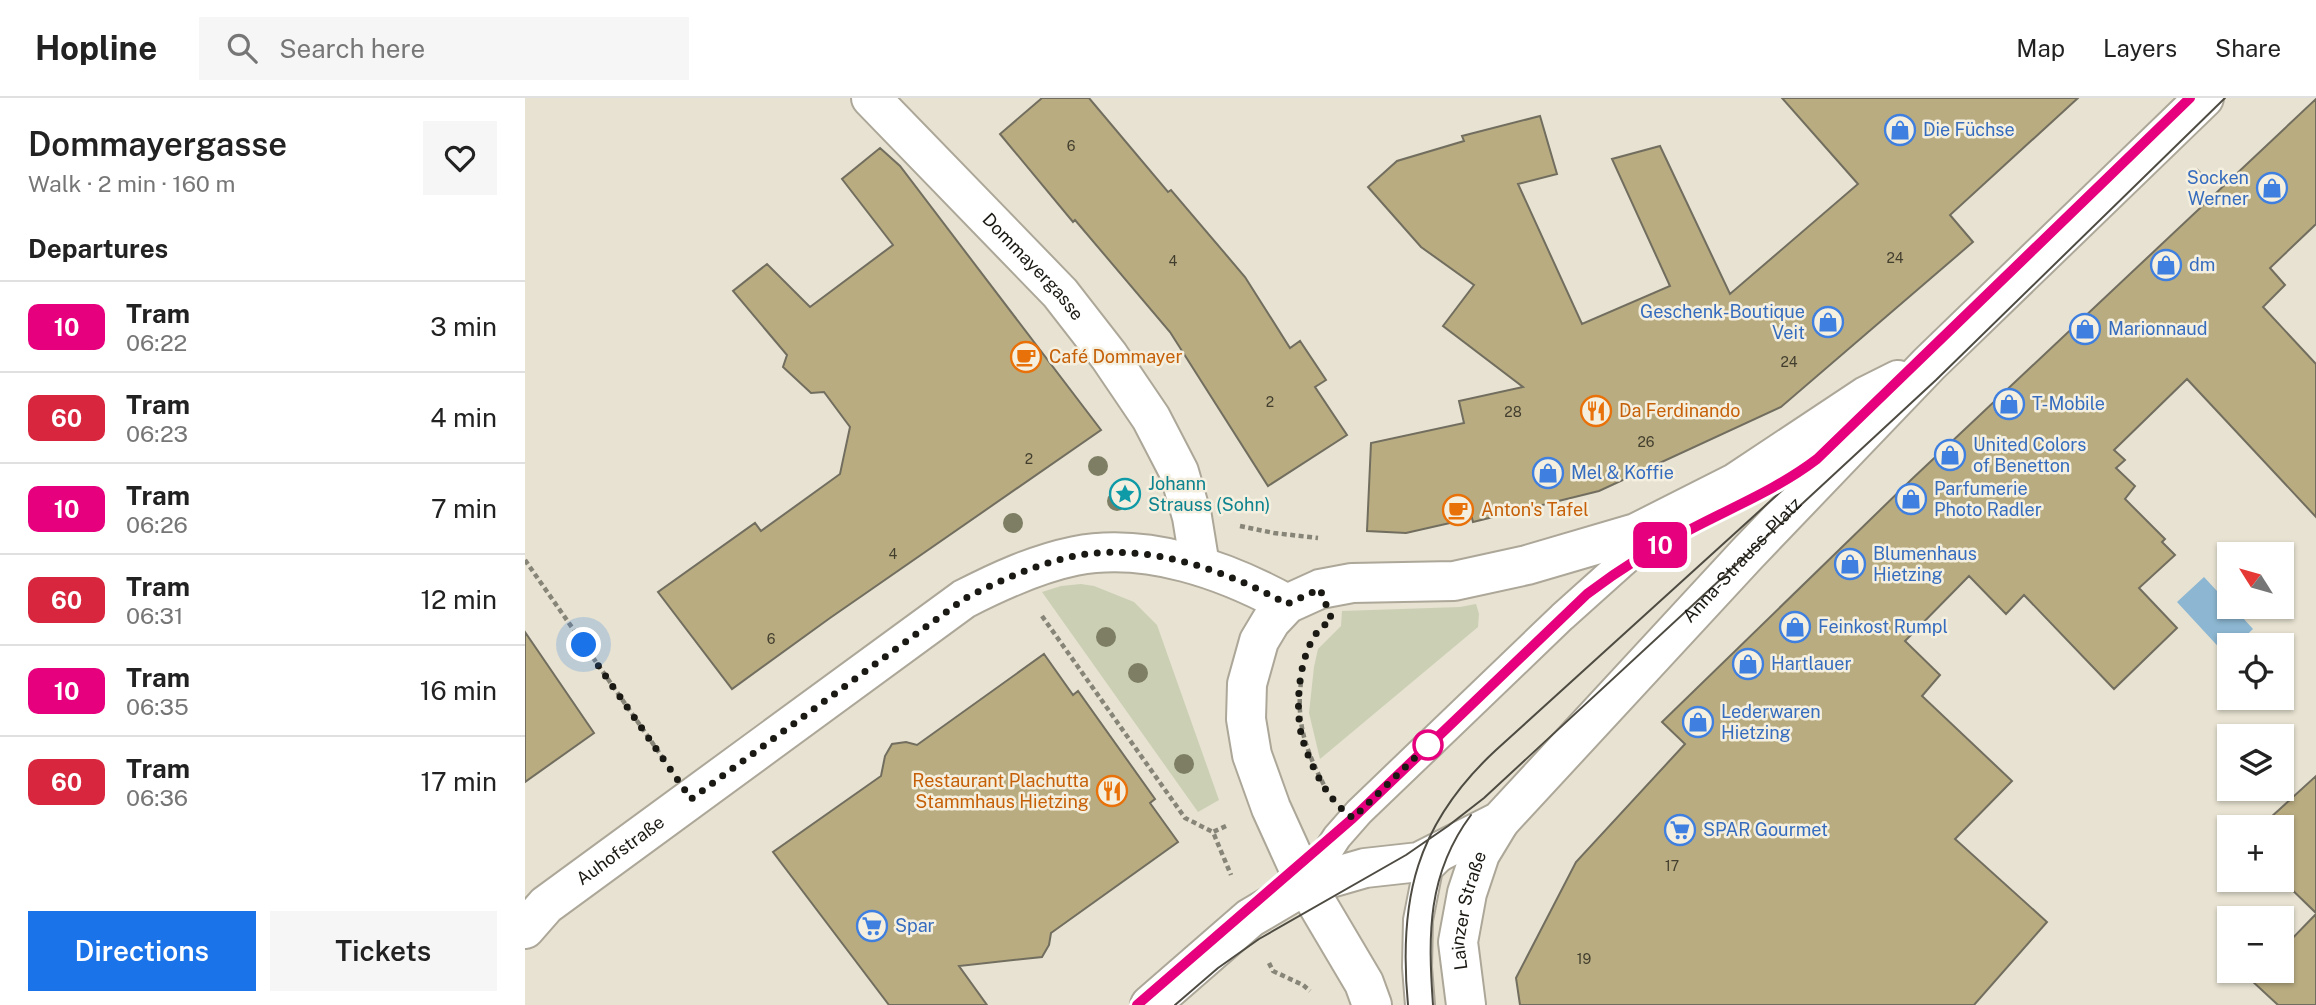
<!DOCTYPE html>
<html lang="en">
<head>
<meta charset="utf-8">
<style>
	body { margin:0; font-family:"Public Sans",sans-serif; background:#f6f6f6; color:#222; height:100vh; display:flex; flex-direction:column; font-size:26px; white-space:nowrap }
	* { box-sizing:border-box; margin:0 }
	p { font-size:23px; color:#767676 }
	.icon { flex:none; width:38px; height:38px; fill:none; stroke:currentColor; stroke-width:2; stroke-linecap:round; stroke-linejoin:round }
	.map { position:relative; flex:1; overflow:hidden }
	.sheet { display:flex; flex-direction:column; background:#fff; width:525px }
	.sheet>* { flex:none }
	.badge { padding:0 14px; border-radius:10px; font-size:24px; line-height:46px }
	.needle { width:46px; rotate:307deg }
	.buttons { position:absolute; left:1692px; top:444px; display:grid; gap:14px }
	.buttons a { display:grid; place-items:center; width:77px; height:77px; border-radius:0px; background:#fff; box-shadow:0 2px 5px #0004; font-size:35px }
	.you { position:absolute; width:35px; height:35px; margin:-18px; border:5px solid #fff; border-radius:50%; background:#1a73e8; box-shadow:0 0 0 10px #1a73e833 }
	.map>.badge { position:absolute; translate:-50% -50%; box-shadow:0 0 0 4px #fff }
	h2 { padding:0 28px; font-size:26px; line-height:63px }
	.round { display:grid; place-items:center; flex:none; width:74px; height:74px; border-radius:0px; background:#f6f6f6 }
	.headline { display:flex; align-items:center; justify-content:space-between; height:119px; padding:0 28px }
	h1 { font-size:33px; font-weight:600; line-height:52px }
	.action { display:flex; gap:14px; margin-top:auto; padding:14px 28px }
	.action a { flex:1; height:80px; border-radius:0px; background:#1a73e8; color:#fff; font-size:28px; font-weight:600; line-height:80px; text-align:center }
	.action a+a { background:#f6f6f6; color:#222 }
	ul { padding:0; list-style:none }
	li { display:flex; align-items:center; gap:21px; height:91px; padding:0 28px; border-top:2px solid #e0e0e0 }
	li div { flex:1 }
	li b { display:block; font-size:26px }
	li em { font-style:normal }
	li .badge { min-width:77px; font-weight:700; text-align:center }
	header { display:flex; align-items:center; gap:42px; box-sizing:border-box; height:98px; padding:0 35px; background:#fff; border-bottom:2px solid #e0e0e0 }
	header strong { font-size:33px }
	nav { display:flex; gap:38px; margin-inline-start:auto; font-size:24px }
	.search { width:490px; height:63px; background:#f6f6f6; display:flex; align-items:center; gap:18px; box-sizing:border-box; padding:0 24px; border-radius:0px; color:#767676; font-size:26px }
	main { display:flex; flex:1; min-height:0 }
	.map>svg:first-child { display:block }
	.green { fill:#cbd0b4 }
	.water { fill:#8cb6d1 }
	.building { fill:#b9ac81; stroke:#726e5f; stroke-width:2 }
	.lines { fill:none; stroke-linecap:round; stroke-linejoin:round }
	.service-casing { stroke:#aca798; stroke-width:32 }
	.minor-casing { stroke:#aca798; stroke-width:42 }
	.secondary-casing { stroke:#aca798; stroke-width:42 }
	.path { stroke:#878478; stroke-width:4.5; stroke-dasharray:5 3.5; stroke-linecap:butt }
	.service { stroke:#fff; stroke-width:28 }
	.minor { stroke:#fff; stroke-width:38 }
	.secondary { stroke:#fff; stroke-width:38 }
	.tram { stroke:#4e4b42; stroke-width:2 }
	.tree { fill:#7e7e64 }
	.line-casing { stroke:#fff; stroke-width:16 }
	.line { stroke:#e6007e; stroke-width:10 }
	.walk { stroke:#1b1913; stroke-width:7; stroke-dasharray:0 12.6 }
	.stop-dot { fill:#fff; stroke:#e6007e; stroke-width:3.5 }
	.labels { text-anchor:middle; stroke-width:5; stroke-linejoin:round; paint-order:stroke }
	.number-label { font-size:14px; fill:#423e2e }
	.shop-label { font-size:18px; fill:#366cbe; stroke:#f4efdf; text-anchor:start }
	.street-label { font-size:18px; fill:#1b1913; stroke:#f4efdf }
	.food-label { font-size:18px; fill:#c56008; stroke:#f4efdf; text-anchor:start }
	.culture-label { font-size:18px; fill:#0d838f; stroke:#f4efdf; text-anchor:start }
</style>
</head>
<body>
<header>
<strong>Hopline</strong>
<div class="search"><svg class="icon" aria-label="search" viewBox="0 0 24 24"><circle cx="10" cy="10" r="6"/><path d="M15 15l6 6"/></svg>Search here</div>
<nav><a>Map</a><a>Layers</a><a>Share</a></nav>
</header>
<main>
<section class="sheet">
<div class="headline"><div><h1>Dommayergasse</h1><p>Walk · 2 min · 160 m</p></div><a class="round"><svg class="icon" aria-label="heart" viewBox="0 0 24 24"><path d="M12 20l-8-8c-3-5 5-10 8-4 3-6 11-1 8 4z"/></svg></a></div>
<h2>Departures</h2>
<ul>
<li><span class="badge" style="background:#e6007e;color:#fff">10</span><div><b>Tram</b><p>06:22</p></div><em>3 min</em></li>
<li><span class="badge" style="background:#d7263d;color:#fff">60</span><div><b>Tram</b><p>06:23</p></div><em>4 min</em></li>
<li><span class="badge" style="background:#e6007e;color:#fff">10</span><div><b>Tram</b><p>06:26</p></div><em>7 min</em></li>
<li><span class="badge" style="background:#d7263d;color:#fff">60</span><div><b>Tram</b><p>06:31</p></div><em>12 min</em></li>
<li><span class="badge" style="background:#e6007e;color:#fff">10</span><div><b>Tram</b><p>06:35</p></div><em>16 min</em></li>
<li><span class="badge" style="background:#d7263d;color:#fff">60</span><div><b>Tram</b><p>06:36</p></div><em>17 min</em></li>
</ul>
<div class="action"><a>Directions</a><a>Tickets</a></div>
</section>
<div class="map">
<svg width="1791" height="907" viewBox="0 0 1791 907">
	<rect width="100%" height="100%" fill="#e7e2d1"/>
	<path class="green" d="M556 486 569 488 609 504 632 527 694 702 673 714 517 494 536 488Z
		M951 506 954 516 953 529 795 661 784 615 789 569 793 551 816 528 817 513 935 509Z"/>
	<path class="water" d="M1679 479 1704 506V509H1708L1728 531 1710 548H1704V553L1701 557 1652 504Z"/>
	<path class="building" d="M517 0H564L643 94 646 92 720 179 765 250 775 243 801 282 790 289 822 337 743 388 645 234 550 122 548 124 475 36Z
		M1257 0H1553L1425 117 1448 144 1256 309 1074 393 948 424 947 420 881 435 842 433 846 345 939 325 934 303 998 289 918 228 949 187 896 149 843 89 872 63 939 43 937 38 1015 18 1032 76 993 86 1057 226 1145 188 1087 61 1135 48 1205 196 1333 86Z
		M1791 1V126L1745 170 1760 187 1738 209 1791 266V419L1662 281 1589 352 1600 362 1591 370 1610 388 1600 401 1640 441 1637 444 1650 457 1614 490 1652 530 1589 591 1499 497 1481 516 1444 478 1380 543 1415 577 1397 598 1487 683 1430 741 1522 824 1449 907H995L991 880 1051 764 1160 646 1137 624 1387 381Z
		M355 50 375 68 576 332 305 520 207 591 133 494 230 425 236 433 315 376 325 329 299 294 286 295 258 269 262 257 208 193 242 166 285 209 368 147 317 81Z
		M0 534 69 635 0 684Z
		M519 556 548 597 553 593 630 701 625 705 653 744 526 835 524 847 517 859 434 868 462 907H364L248 754 356 678 360 658 367 646 381 644 392 647Z
		M1791 678V815L1757 782V730H1734Z
		M1791 816V907H1753L1726 882 1735 873H1757V851Z"/>
	<g class="lines">
		<g class="service-casing">
			<path id="service" d="M781 787 812 739 834 714 1037 519 1134 432
				M895 907 892 869 893 822 903 771 923 751"/>
		</g>
		<g class="minor-casing">
			<g id="minor">
				<path id="s1" d="M346 0 535 195 584 258 626 320 654 374 667 419 675 468"/>
				<path id="s2" d="M0 831 21 807 439 501C474 483 511 466 550 458 622 444 700 472 762 506"/>
			</g>
		</g>
		<g class="secondary-casing">
			<g id="secondary">
				<path id="s3" d="M625 907 725 820 781 787 840 770 894 764 975 723 1222 456 1404 266 1679 0"/>
				<path d="M847 907 839 885 781 787 746 710 727 657 721 621 722 586 734 543 746 523 762 506 795 491 827 485 929 483 1002 467 1111 435 1210 385 1341 298 1373 282"/>
				<path id="s4" d="M941 907 933 844 942 795 955 756 975 723"/>
			</g>
		</g>
		<path class="path" d="M1671 72 1682 84
			M715 428 749 435 793 440
			M0 462 140 663
			M517 518 660 720 688 734
			M776 584C771 626 781 653 800 689
			M701 728 688 734 706 777
			M744 865 748 873 778 887 785 893"/>
		<use href="#service" class="service"/>
		<use href="#minor" class="minor"/>
		<use href="#secondary" class="secondary"/>
		<path class="tram" d="M612 907 828 721 1062 496 1093 472 1135 447 1255 386
			M650 907 693 870 734 841 881 757 923 728 959 700 1411 282 1700 0
			M883 907C873 801 891 726 971 652L1316 339 1666 0
			M908 907C903 837 902 776 946 717"/>
	</g>
	<g class="tree">
		<circle cx="573" cy="368" r="10"/>
		<circle cx="592" cy="403" r="10"/>
		<circle cx="488" cy="425" r="10"/>
		<circle cx="581" cy="539" r="10"/>
		<circle cx="613" cy="575" r="10"/>
		<circle cx="659" cy="666" r="10"/>
	</g>
	<g class="lines">
		<g class="line-casing">
			<path id="line" d="M612 907 828 720 1062 496C1095 471 1130 449 1168 430 1210 408 1254 390 1292 361L1665 0"/>
		</g>
		<use href="#line" class="line"/>
		<path class="walk" d="M59 547 166 701 439 501C474 483 511 466 550 458 622 444 700 472 762 506L795 491 807 522C803 525 797 528 794 532 773 556 769 614 778 643 787 671 804 704 828 720L903 647"/>
	</g>
	<defs>
		<g id="shop-ring" transform="scale(1.575)"><circle r="9.5" fill="#f4efdf" stroke="#3f7fe0" stroke-width="1.5"/><path d="M-5-2.5h2.3a2.7 3.5 0 0 1 5.4 0H5L5.5 6h-11ZM-1.5-2.5h3a1.5 2.3 0 0 0-3 0Z" fill="#3f7fe0"/></g>
		<g id="cafe-ring" transform="scale(1.575)"><circle r="9.5" fill="#f4efdf" stroke="#e8710a" stroke-width="1.5"/><path d="M-5.5-4.5H6V0H3Q3 3.5 0 3.5H-2.5Q-5.5 3.5-5.5 0ZM3-3.2v2h1.7v-2ZM-6 4.5H4V6H-6Z" fill="#e8710a"/></g>
		<g id="restaurant-ring" transform="scale(1.575)"><circle r="9.5" fill="#f4efdf" stroke="#e8710a" stroke-width="1.5"/><path d="M-5-6h1v4h1v-4h1v4h1v-4h1v5L-1.5 .5V6h-2V.5L-5-1ZM5-6V6H3V1.5H1.5Q1.5-4 5-6Z" fill="#e8710a"/></g>
		<g id="sight-ring" transform="scale(1.575)"><circle r="9.5" fill="#f4efdf" stroke="#0f9aa8" stroke-width="1.5"/><path d="M0-6L1.8-2.2L6-1.7L2.9 1.2L3.7 5.4L0 3.3L-3.7 5.4L-2.9 1.2L-6-1.7L-1.8-2.2Z" fill="#0f9aa8"/></g>
		<g id="supermarket-ring" transform="scale(1.575)"><circle r="9.5" fill="#f4efdf" stroke="#3f7fe0" stroke-width="1.5"/><path d="M-6-5.5h2.5l.6 2H6L4.5 2H-2.5L-4.4-4H-6ZM-1.5 3.2a1.3 1.3 0 1 0 .1 0ZM3 3.2a1.3 1.3 0 1 0 .1 0Z" fill="#3f7fe0"/></g>
	</defs>
	<g fill-rule="evenodd">
		<use href="#shop-ring" x="1375" y="32"/>
		<use href="#shop-ring" x="1747" y="90"/>
		<use href="#shop-ring" x="1641" y="167"/>
		<use href="#shop-ring" x="1303" y="224"/>
		<use href="#shop-ring" x="1560" y="231"/>
		<use href="#cafe-ring" x="501" y="259"/>
		<use href="#shop-ring" x="1484" y="306"/>
		<use href="#restaurant-ring" x="1071" y="313"/>
		<use href="#shop-ring" x="1425" y="357"/>
		<use href="#shop-ring" x="1023" y="375"/>
		<use href="#sight-ring" x="600" y="396"/>
		<use href="#shop-ring" x="1386" y="401"/>
		<use href="#cafe-ring" x="933" y="412"/>
		<use href="#shop-ring" x="1325" y="466"/>
		<use href="#shop-ring" x="1270" y="529"/>
		<use href="#shop-ring" x="1223" y="566"/>
		<use href="#shop-ring" x="1173" y="624"/>
		<use href="#restaurant-ring" x="587" y="693"/>
		<use href="#supermarket-ring" x="1155" y="732"/>
		<use href="#supermarket-ring" x="347" y="828"/>
	</g>
	<circle class="stop-dot" cx="903" cy="647" r="14"/>
	<g class="labels">
		<g class="number-label">
			<text x="546" y="53">6</text>
			<text x="1370" y="165">24</text>
			<text x="648" y="168">4</text>
			<text x="1264" y="269">24</text>
			<text x="745" y="309">2</text>
			<text x="988" y="319">28</text>
			<text x="1121" y="349">26</text>
			<text x="504" y="366">2</text>
			<text x="368" y="461">4</text>
			<text x="246" y="546">6</text>
			<text x="1147" y="773">17</text>
			<text x="1059" y="866">19</text>
		</g>
		<g class="shop-label">
			<text x="1398" y="38">Die Füchse</text>
			<text x="1724" y="86" text-anchor="end">Socken<tspan x="1724" dy="21">Werner</tspan></text>
			<text x="1664" y="173">dm</text>
			<text x="1280" y="220" text-anchor="end">Geschenk-Boutique<tspan x="1280" dy="21">Veit</tspan></text>
			<text x="1583" y="237">Marionnaud</text>
			<text x="1507" y="312">T-Mobile</text>
			<text x="1448" y="353">United Colors<tspan x="1448" dy="21">of Benetton</tspan></text>
			<text x="1046" y="381">Mel &amp; Koffie</text>
			<text x="1409" y="397">Parfumerie<tspan x="1409" dy="21">Photo Radler</tspan></text>
			<text x="1348" y="462">Blumenhaus<tspan x="1348" dy="21">Hietzing</tspan></text>
			<text x="1293" y="535">Feinkost Rumpl</text>
			<text x="1246" y="572">Hartlauer</text>
			<text x="1196" y="620">Lederwaren<tspan x="1196" dy="21">Hietzing</tspan></text>
			<text x="1178" y="738">SPAR Gourmet</text>
			<text x="370" y="834">Spar</text>
		</g>
		<g class="street-label">
			<text dy="6" stroke="none"><textPath href="#s1" startOffset="234">Dommayergasse</textPath></text>
			<text dy="6" stroke="none"><textPath href="#s3" startOffset="760">Anna-Strauss-Platz</textPath></text>
			<text dy="6" stroke="none"><textPath href="#s2" startOffset="124">Auhofstraße</textPath></text>
			<text dy="6" stroke="none"><textPath href="#s4" startOffset="96">Lainzer Straße</textPath></text>
		</g>
		<g class="food-label">
			<text x="524" y="265">Café Dommayer</text>
			<text x="1094" y="319">Da Ferdinando</text>
			<text x="956" y="418">Anton's Tafel</text>
			<text x="564" y="689" text-anchor="end">Restaurant Plachutta<tspan x="564" dy="21">Stammhaus Hietzing</tspan></text>
		</g>
		<g class="culture-label">
			<text x="623" y="392">Johann<tspan x="623" dy="21">Strauss (Sohn)</tspan></text>
		</g>
	</g>
</svg>
<div class="buttons">
<a><svg class="needle" viewBox="-14 -14 28 28"><path d="M0-13l5 13h-10z" fill="#e53935"/><path d="M0 13l5-13h-10z" fill="#767676"/></svg></a>
<a><svg class="icon" aria-label="locate" viewBox="0 0 24 24"><circle cx="12" cy="12" r="6"/><path d="M12 2v4M12 18v4M2 12h4M18 12h4"/></svg></a>
<a><svg class="icon" aria-label="layers" viewBox="0 0 24 24"><path d="M12 4l9 5-9 5-9-5zM3 14l9 5 9-5"/></svg></a>
<a>+</a>
<a>−</a>
</div>
<div class="you" style="left:59px;top:547px"></div>
<b class="badge" style="left:1135px;top:447px;background:#e6007e;color:#fff">10</b>
</div>
</main>
</body>
</html>
